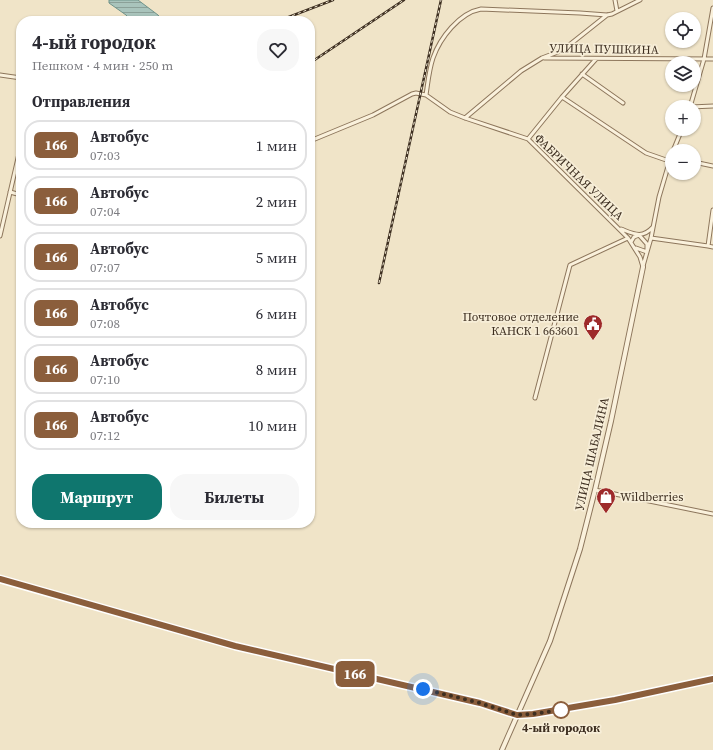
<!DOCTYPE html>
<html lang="ru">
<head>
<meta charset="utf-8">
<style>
	body { margin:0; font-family:"Source Serif 4",serif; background:#f7f7f7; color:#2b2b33; height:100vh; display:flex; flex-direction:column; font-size:15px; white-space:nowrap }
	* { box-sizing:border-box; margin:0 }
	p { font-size:13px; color:#7c7c81 }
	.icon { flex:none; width:22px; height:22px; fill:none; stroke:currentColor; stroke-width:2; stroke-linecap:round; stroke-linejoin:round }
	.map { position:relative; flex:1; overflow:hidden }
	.drawer { position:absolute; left:16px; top:16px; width:299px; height:512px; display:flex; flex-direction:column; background:#fff; border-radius:16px; box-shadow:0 1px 3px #0004 }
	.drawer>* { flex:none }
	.badge { padding:0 8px; border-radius:6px; font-size:14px; line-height:26px }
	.fabs { position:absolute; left:665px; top:12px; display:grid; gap:8px }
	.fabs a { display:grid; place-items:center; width:36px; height:36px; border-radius:50%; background:#fff; box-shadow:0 1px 3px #0004; font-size:20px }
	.you { position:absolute; width:20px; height:20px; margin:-10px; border:3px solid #fff; border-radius:50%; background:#1a73e8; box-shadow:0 0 0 6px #1a73e833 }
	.map>.badge { position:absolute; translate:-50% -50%; box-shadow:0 0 0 2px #fff }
	h2 { padding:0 16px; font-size:15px; line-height:36px }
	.round { display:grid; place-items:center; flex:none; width:42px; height:42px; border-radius:16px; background:#f7f7f7 }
	.headline { display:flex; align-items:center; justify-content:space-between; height:68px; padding:0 16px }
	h1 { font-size:19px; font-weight:700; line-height:30px }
	.action { display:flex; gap:8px; margin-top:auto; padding:8px 16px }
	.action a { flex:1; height:46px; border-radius:16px; background:#0f766e; color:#fff; font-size:16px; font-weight:700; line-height:46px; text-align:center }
	.action a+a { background:#f7f7f7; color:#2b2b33 }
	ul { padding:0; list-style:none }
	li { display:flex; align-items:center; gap:12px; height:50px; margin:0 8px 6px; padding:0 8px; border:2px solid #e1e1e2; border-radius:16px }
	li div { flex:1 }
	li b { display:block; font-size:15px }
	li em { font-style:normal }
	li .badge { min-width:44px; font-weight:700; text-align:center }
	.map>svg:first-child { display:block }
	.water { fill:url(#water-rules); stroke:#6f938a }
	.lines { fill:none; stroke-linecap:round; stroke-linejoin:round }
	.minor-casing { stroke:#8d765c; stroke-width:5 }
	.tertiary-casing { stroke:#8d765c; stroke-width:6 }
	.minor { stroke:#faf1dc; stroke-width:3 }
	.tertiary { stroke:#faf1dc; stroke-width:4 }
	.rail-casing { stroke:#3d2e20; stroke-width:2.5 }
	.rail { stroke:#f7eed8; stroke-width:1; stroke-dasharray:3; stroke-linecap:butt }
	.line-casing { stroke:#fff; stroke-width:9 }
	.line { stroke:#8b5e3c; stroke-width:6 }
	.walk { stroke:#3d2e20; stroke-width:4; stroke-dasharray:0 7.2 }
	.stop-dot { fill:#fff; stroke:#8b5e3c; stroke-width:2 }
	.labels { text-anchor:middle; stroke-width:3.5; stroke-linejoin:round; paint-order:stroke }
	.street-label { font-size:12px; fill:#3d2e20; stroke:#f7eed8 }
	.poi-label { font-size:12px; fill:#3d2e20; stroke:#f7eed8; text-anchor:end }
	.stop-label { font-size:12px; font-weight:bold; fill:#3d2e20; stroke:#f7eed8 }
</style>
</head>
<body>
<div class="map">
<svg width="713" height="750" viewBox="0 0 713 750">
	<defs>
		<pattern id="water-rules" width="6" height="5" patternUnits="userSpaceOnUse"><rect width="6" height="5" fill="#a9c4bc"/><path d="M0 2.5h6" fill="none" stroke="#8ba098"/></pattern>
	</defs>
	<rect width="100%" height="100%" fill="#f0e4c8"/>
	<path class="water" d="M109 0H138L158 15 163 21H132L126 15 109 3Z"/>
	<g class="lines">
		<g class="minor-casing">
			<path id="minor" d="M615 0 617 11
				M544 58 713 59
				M582 74 623 103
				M0 75 21 78
				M426 95C428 82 429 70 433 58 440 38 459 13 481 9L580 13 607 15 612 14 640 0
				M562 97 646 153 669 161
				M690 107 704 59 713 8
				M691 107 713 106
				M465 118 521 71 542 58 563 50 607 15
				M528 139 562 97 596 59
				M310 141 373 115 412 94 416 93 426 95 450 112 465 118 528 139 628 238 640 257 643 267
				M673 151 682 129
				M694 162 713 166
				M10 192 21 195
				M713 210 708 246 713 247
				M621 229C634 234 642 239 653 227
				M0 236 21 145
				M651 238 708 246
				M631 242 634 237 639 235 647 244V252L636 248
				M643 266 651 238 659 197 672 153
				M535 398 570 265 628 238
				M595 490 713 514
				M0 579 235 646 480 703 517 715"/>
		</g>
		<g class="tertiary-casing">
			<path id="tertiary" d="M517 715 533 714 615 700 713 679
				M502 750 550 641 580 549 595 490 611 421 643 267"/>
		</g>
		<use href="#minor" class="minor"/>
		<use href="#tertiary" class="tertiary"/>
		<g class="rail-casing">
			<path id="rail" d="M281 20 333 0
				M310 63 404 0
				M379 283 441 0"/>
		</g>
		<use href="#rail" class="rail"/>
	</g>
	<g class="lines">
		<g class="line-casing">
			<path id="line" d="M0 579 235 646 480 703 517 715 533 714 615 700 713 679"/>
		</g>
		<use href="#line" class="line"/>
		<path class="walk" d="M423 689 480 703 517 715 533 714 561 710"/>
	</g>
	<defs>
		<g id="civic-pin" transform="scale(1)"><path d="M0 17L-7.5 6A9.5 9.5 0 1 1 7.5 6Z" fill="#9e2a2b" stroke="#f7eed8"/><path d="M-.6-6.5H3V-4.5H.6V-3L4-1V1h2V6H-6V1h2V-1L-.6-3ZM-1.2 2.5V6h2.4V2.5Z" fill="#fff"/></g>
		<g id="shop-pin" transform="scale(1)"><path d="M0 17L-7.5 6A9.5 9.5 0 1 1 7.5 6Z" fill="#9e2a2b" stroke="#f7eed8"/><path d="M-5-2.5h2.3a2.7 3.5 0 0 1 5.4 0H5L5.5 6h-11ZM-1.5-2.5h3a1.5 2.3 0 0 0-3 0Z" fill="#fff"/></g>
	</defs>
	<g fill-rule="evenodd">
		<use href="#civic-pin" x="593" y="324"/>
		<use href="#shop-pin" x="606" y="497"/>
	</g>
	<circle class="stop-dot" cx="561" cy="710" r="8"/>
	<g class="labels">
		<g class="street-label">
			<text transform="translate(604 49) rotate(1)" y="4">УЛИЦА ПУШКИНА</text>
			<text transform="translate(579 177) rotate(44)" y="4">ФАБРИЧНАЯ УЛИЦА</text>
			<text transform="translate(592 454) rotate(-77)" y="4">УЛИЦА ШАБАЛИНА</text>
		</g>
		<g class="poi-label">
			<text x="579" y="321">Почтовое отделение<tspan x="579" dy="14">КАНСК 1 663601</tspan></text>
			<text x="620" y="501" text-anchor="start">Wildberries</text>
		</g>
		<g class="stop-label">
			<text x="561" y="732">4-ый городок</text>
		</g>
	</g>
</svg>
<div class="fabs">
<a><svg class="icon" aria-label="locate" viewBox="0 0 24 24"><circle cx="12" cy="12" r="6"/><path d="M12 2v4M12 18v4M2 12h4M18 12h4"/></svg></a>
<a><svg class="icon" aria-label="layers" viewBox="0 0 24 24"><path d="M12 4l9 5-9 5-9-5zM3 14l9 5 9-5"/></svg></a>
<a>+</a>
<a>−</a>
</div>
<div class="you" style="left:423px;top:689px"></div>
<b class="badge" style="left:355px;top:674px;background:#8b5e3c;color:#fff">166</b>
<section class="drawer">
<div class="headline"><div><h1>4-ый городок</h1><p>Пешком · 4 мин · 250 m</p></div><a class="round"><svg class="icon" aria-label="heart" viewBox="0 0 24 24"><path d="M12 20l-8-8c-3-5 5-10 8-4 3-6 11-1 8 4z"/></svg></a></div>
<h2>Отправления</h2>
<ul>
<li><span class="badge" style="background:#8b5e3c;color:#fff">166</span><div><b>Автобус</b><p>07:03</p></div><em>1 мин</em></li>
<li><span class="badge" style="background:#8b5e3c;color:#fff">166</span><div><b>Автобус</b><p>07:04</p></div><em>2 мин</em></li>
<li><span class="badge" style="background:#8b5e3c;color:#fff">166</span><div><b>Автобус</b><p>07:07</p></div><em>5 мин</em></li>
<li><span class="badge" style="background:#8b5e3c;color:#fff">166</span><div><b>Автобус</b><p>07:08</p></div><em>6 мин</em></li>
<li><span class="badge" style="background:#8b5e3c;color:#fff">166</span><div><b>Автобус</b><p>07:10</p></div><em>8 мин</em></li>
<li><span class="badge" style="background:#8b5e3c;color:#fff">166</span><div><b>Автобус</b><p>07:12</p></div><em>10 мин</em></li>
</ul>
<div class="action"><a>Маршрут</a><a>Билеты</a></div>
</section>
</div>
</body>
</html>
